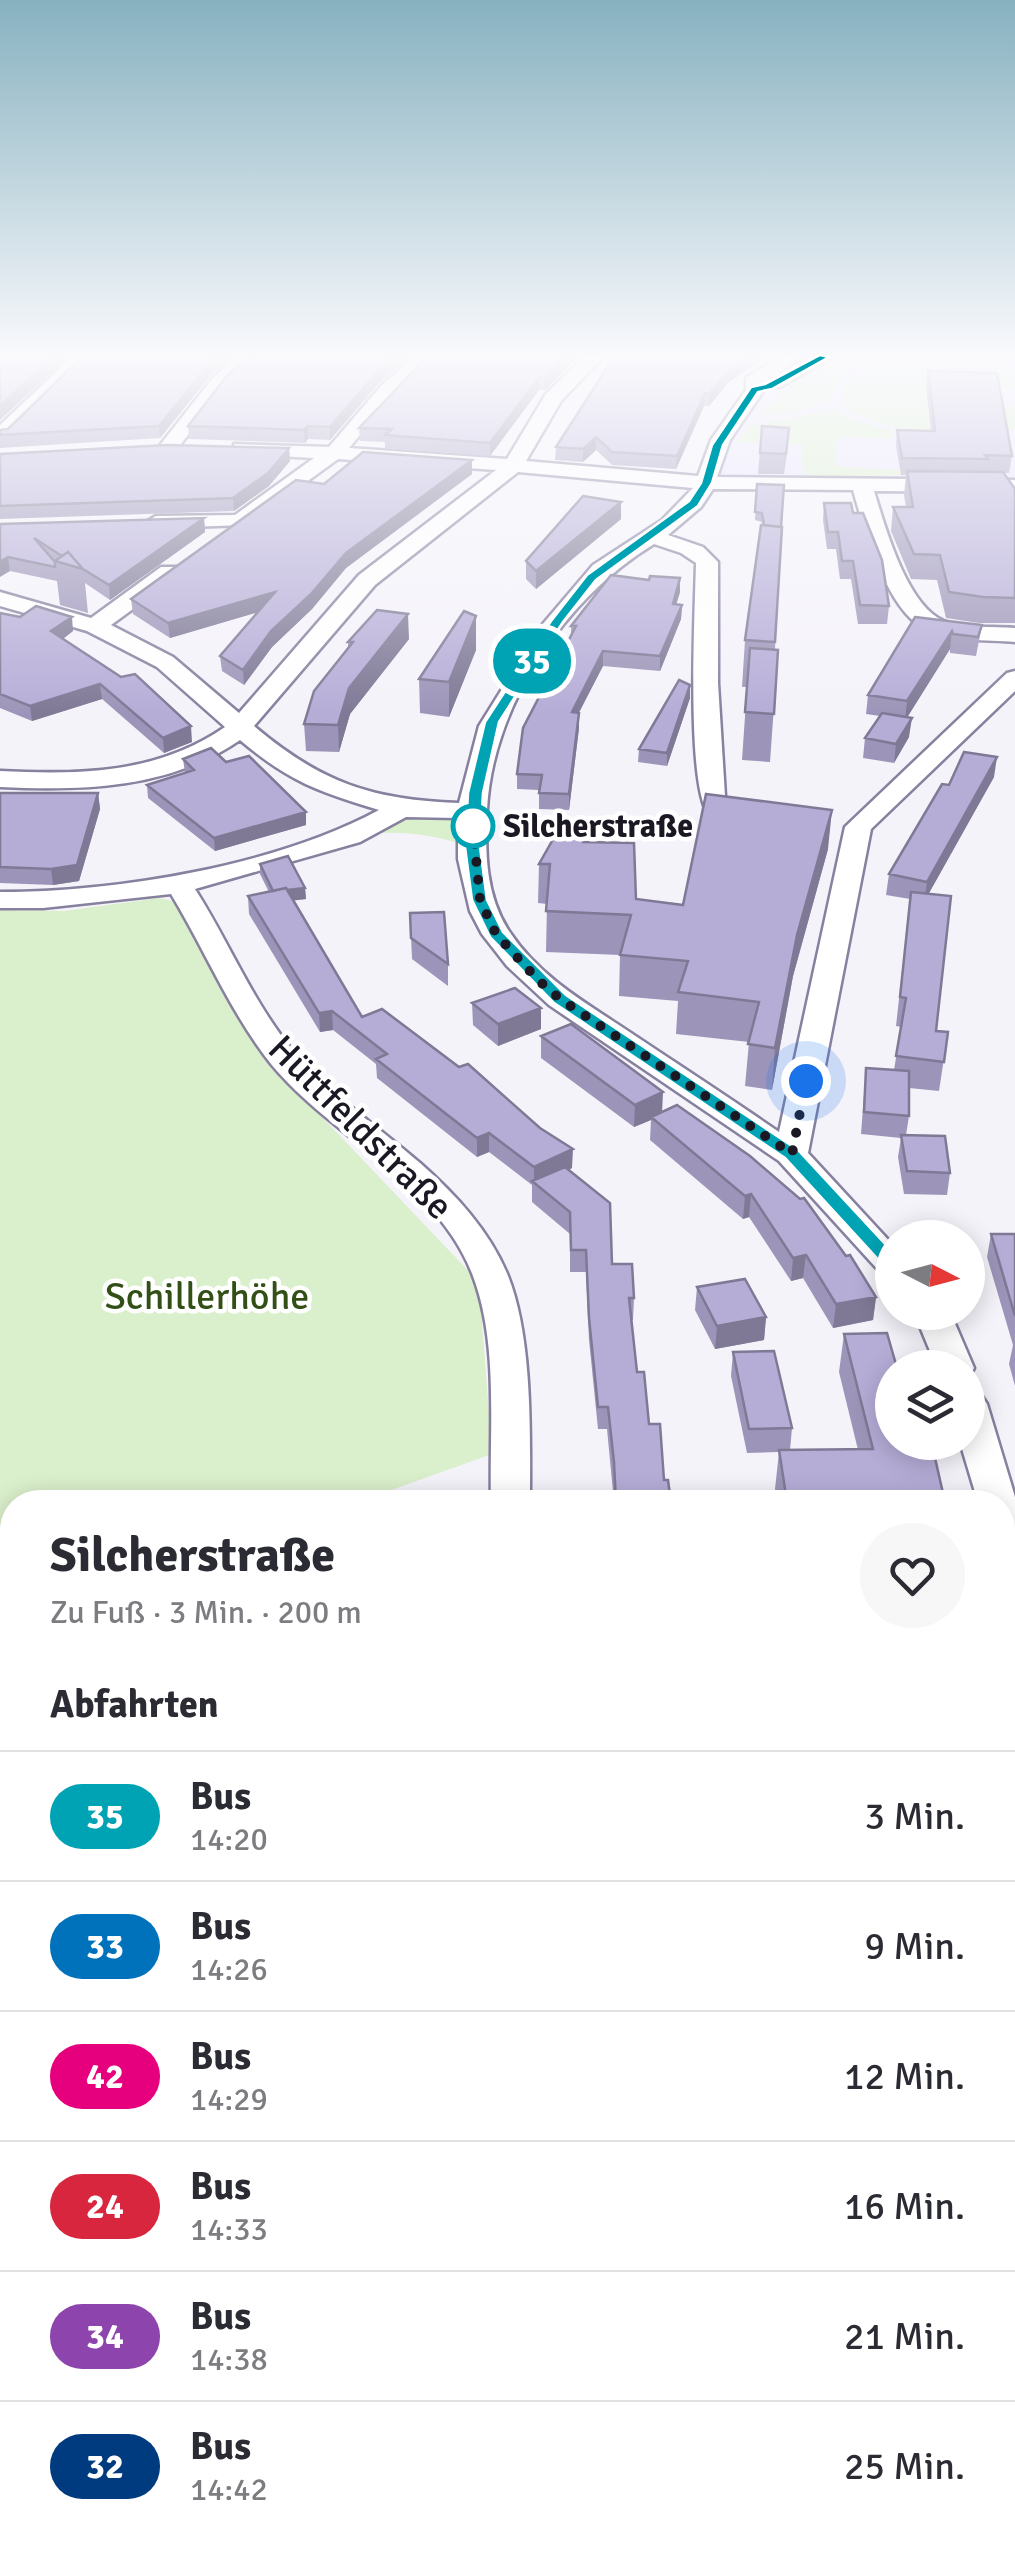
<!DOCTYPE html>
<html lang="de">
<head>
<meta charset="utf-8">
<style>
	body { margin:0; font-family:Signika,sans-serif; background:#f7f7f7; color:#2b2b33; height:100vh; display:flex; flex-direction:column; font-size:38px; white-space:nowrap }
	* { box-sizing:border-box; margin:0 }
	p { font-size:32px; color:#7c7c81 }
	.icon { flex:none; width:55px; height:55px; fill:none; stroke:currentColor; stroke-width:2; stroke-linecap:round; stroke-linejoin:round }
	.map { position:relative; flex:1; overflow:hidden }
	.panel { position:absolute; left:0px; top:1490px; width:1015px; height:1062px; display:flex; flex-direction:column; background:#fff; border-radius:40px 40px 0 0; box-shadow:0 5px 25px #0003 }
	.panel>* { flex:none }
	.badge { padding:0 20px; border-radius:32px; font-size:35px; line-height:65px }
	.needle { width:65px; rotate:96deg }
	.buttons { position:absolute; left:875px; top:1220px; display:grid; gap:20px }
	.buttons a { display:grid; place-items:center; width:110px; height:110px; border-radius:50%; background:#fff; box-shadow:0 5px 25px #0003; font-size:50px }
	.you { position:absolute; width:50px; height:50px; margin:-25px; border:8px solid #fff; border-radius:50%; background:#1a73e8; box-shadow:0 0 0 15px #1a73e833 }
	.map>.badge { position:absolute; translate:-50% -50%; box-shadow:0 0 0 5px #fff }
	h2 { padding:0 50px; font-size:38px; line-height:90px }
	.round { display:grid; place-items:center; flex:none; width:105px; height:105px; border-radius:52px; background:#f7f7f7 }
	.head { display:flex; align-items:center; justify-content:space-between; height:170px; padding:0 50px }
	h1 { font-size:48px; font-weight:800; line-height:75px }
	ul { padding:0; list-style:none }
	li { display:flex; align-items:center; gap:30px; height:130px; padding:0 50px; border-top:2px solid #e1e1e2 }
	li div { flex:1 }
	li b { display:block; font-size:38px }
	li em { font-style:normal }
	li .badge { min-width:110px; font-weight:700; text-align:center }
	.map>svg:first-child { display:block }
	.built { fill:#eae4fd }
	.green { fill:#daefcb }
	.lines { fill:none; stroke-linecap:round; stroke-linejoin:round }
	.street-casing { stroke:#87809f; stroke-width:5 }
	.street { fill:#fff; fill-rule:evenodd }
	.wall { fill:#9d95b9 }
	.shaded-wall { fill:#7f7996 }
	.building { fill:#b6add7; stroke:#7f7996; stroke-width:2.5 }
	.line { fill:#00a3b4; stroke:#fff; stroke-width:2.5 }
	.walk { stroke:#1b1824; stroke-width:10; stroke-dasharray:0 18 }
	.stop-dot { fill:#fff; stroke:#00a3b4; stroke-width:5 }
	.labels { text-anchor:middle; stroke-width:9; stroke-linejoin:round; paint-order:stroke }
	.far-stop-label { font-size:32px; font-weight:bold; fill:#1b1824; stroke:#fff; text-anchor:start }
	.street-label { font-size:38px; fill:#1b1824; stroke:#fff }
	.park-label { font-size:38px; fill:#324f16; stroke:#fff }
</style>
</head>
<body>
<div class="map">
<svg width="1015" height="2552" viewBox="0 0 1015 2552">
	<rect width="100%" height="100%" fill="#f5f3fa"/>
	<path class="built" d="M694 357H1015V484L712 481 726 438 741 416 769 390 795 376Z"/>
	<path class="green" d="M837 358 857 364 840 379 830 402 771 416 757 415 805 373Z
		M927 359H975L1015 368V390L927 387 929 404 1015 407V429C969 436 880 437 843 405 838 359 896 362 927 359Z
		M835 409 850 419 894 431V439L838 437 836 466 906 471 907 475H878V480H807L801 458 803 445 736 442 750 426Z
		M404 812 467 813 472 847C430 833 395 829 351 836Z
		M158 898 174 901 188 916 285 1078 479 1282 492 1454 358 1502H12V1586L0 1589V910L65 911Z
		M12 2195V2540H359L366 2552H0V2203Z"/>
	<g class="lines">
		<g class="street-casing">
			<path id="street" d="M72 357H92L7 439 0 441V425Z
				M237 357H257L224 387 175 452H161V444L212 379Z
				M414 357H434L395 394 349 448 507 459 546 394 584 357H603L561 401 526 461 698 476 711 440 746 390V378L779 357H801L777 374 810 357H833L780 387H768L766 381 762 384 764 390 730 440 717 477 1015 480V492L874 491C885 527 907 606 944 621 966 629 992 626 1015 628V642C986 639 949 643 923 628 886 607 864 529 853 490L713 489 701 507 668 535 703 547 718 562V683L725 796 728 803 757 812 761 818 757 824 748 826 708 814C686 780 695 611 696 563L681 553 654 544C565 598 492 706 487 810 485 852 485 897 511 934 540 978 591 1006 634 1035 682 1067 731 1099 779 1132L845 827 1007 673 1015 671V691L871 829 808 1153 892 1244V1275L880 1272 779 1161 549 1005 507 966 482 934 470 911 458 859V818L406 817 360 842 195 889C229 942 253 1003 294 1052 331 1095 377 1126 420 1163 455 1194 490 1231 508 1276 533 1339 530 1435 530 1502H491C489 1430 499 1345 473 1276 438 1182 332 1138 271 1064 230 1012 205 950 171 894L43 908H0V892C117 892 275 866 379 810 319 792 288 781 240 740 169 789 83 791 0 787V771C80 775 157 774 225 727L157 667 87 631 0 606V592L91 618 161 567H177L180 572 177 577 111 625 173 657 239 713 359 575 496 470 338 459 247 525 156 528 146 522 156 516 235 515 314 458 241 454 234 452V444L329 447 381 386ZM518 472 693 488 662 520 593 565 542 625 479 726 459 803C373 800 321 783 254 726L375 585Z
				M914 1312H950L974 1368 969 1377 968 1368H937Z
				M968 1391 981 1395 987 1404 1015 1497V1576L1002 1572V1502H978L960 1442H968Z
				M0 1893 12 1898V1956L0 1952Z
				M1002 2056H1015V2100H1002Z
				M355 2540H416L421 2552H360Z
				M695 2540H758L763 2552H700Z"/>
		</g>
		<use href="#street" class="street"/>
	</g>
	<path class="wall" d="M247 357H408L379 383 330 440 308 439 305 443 189 439 188 426Z
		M427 357H578L545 390H539L490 456 385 448V442L360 441 359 428Z
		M614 357H758V362L728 383 709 406H704L676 469 612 465 596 450 583 462 555 460 556 447Z
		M928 371 1012 456 1009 473H1003L1015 489V623H979L946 618 937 580 911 579 891 531 893 507H906L904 495 906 475H901L896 446 897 430 931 431 926 387Z
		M210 376 160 438 0 448V430Z
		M762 426 788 448 784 474H758Z
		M289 448 290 461 269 486 234 511 0 519V454Z
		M472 474 346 568 312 609 272 647 244 685 222 671 220 656 258 612 170 638 133 614 131 599 324 484Z
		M757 484 784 485 775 649 778 650 770 762 742 760 747 687H742L745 640 762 525V522L755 520Z
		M824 503 853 513 889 606 887 624H858L851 579H840L836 549H827L823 520Z
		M204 518 205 532 110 600 85 583 88 613 60 605 57 581 10 571 0 524Z
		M621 519 536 589 526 579V561Z
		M680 578V592L676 604 682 605 681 619 660 671 603 666 579 713V728L569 810 539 809V790L517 789V774L571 635V626L649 580Z
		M0 613 73 631 63 639 192 742 164 753 102 699 32 721 0 708Z
		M476 616V650L449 717 420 713 419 679Z
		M915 617 982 625 976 656 950 653V649L907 717 909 737 894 763 863 758 865 738 880 716 866 714 868 695Z
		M409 639 350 714 339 752 306 751 304 724 348 648V642Z
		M690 685V698L667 766 638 762 639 749Z
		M183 759 226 762 306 825 215 851 148 798 147 785 185 773Z
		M994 777 929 893 936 1031 948 1032 939 1091 909 1088V1116L906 1135 950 1173 947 1195 904 1194 898 1157 901 1138 861 1134 866 1068 894 1070 901 1027 896 1026 910 899 886 895 889 874 949 785Z
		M0 793H98L100 809 79 881 53 885 0 883Z
		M584 842 636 899 683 905 828 849 793 976 772 1090 745 1086 749 1042 676 1034 678 1001 619 996 620 955 546 952 547 904 538 903 539 864Z
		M260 864 305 888 306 899 293 900 362 1017 572 1168 569 1170 612 1264 634 1298 633 1320H631L637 1372 649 1424 671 1502H614L607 1429H598L589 1340 586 1272H570V1234L532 1202V1185L489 1152 477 1157 377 1078 376 1064 333 1030 320 1032 249 914 248 896 269 892 260 874Z
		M410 913 448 964V986L412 959Z
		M472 1003 541 1008V1029L498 1046 473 1025Z
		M541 1036 662 1112 846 1256 876 1297 873 1320 833 1328 803 1278 791 1281 749 1217 743 1219 650 1140 651 1120 634 1127 541 1058Z
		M991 1234H1015V1386L1009 1364 1013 1345 987 1257Z
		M697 1287 766 1317 764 1340 715 1349 695 1310Z
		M844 1334 919 1449 945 1502H777L775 1489 779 1452 747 1453 731 1376 733 1352 792 1428 790 1450H858L839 1372Z
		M1002 1715 1013 1760 1012 1767 1015 1777V1883H1002Z
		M12 1760V1850L0 1830V1766Z
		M1002 1966 1015 1967V2037H1002Z
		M1015 2084V2182H1002V2085Z
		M1015 2295V2389H1002V2296Z
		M557 2540H646L655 2552H566Z
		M815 2540H908L907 2544 897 2552H824Z"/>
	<path class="shaded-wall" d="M53 357H68L0 420V406Z
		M217 357H232L210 376 160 438 159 426 209 364Z
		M394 357H408L379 383 330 440V427L378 371Z
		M566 357H578L545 390V378Z
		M748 357H758V362L728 383 709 406V394L729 371Z
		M539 377V390L490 456V443Z
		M705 393 704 406 676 469 677 456Z
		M308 426V439L305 443 304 430Z
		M596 437V450L583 462V449Z
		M289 448 290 461 269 486 234 511 233 498Z
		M472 460V474L346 568 312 609 272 647 244 685 243 670 271 631 346 553Z
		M621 502V519L536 589V571Z
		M204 518 205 532 110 600 109 585Z
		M8 557 10 571 0 577V562Z
		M680 578V592L672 618 673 604Z
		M275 592 276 607 170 638 168 623Z
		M682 605 681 619 660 671V656Z
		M408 614 409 639 350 714 339 752 338 725 349 688Z
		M476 616V650L449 717V682Z
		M72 617 73 631 53 646 51 631Z
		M952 631 950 649 905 721 907 701Z
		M603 651V666L571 727 572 712Z
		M100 684 102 699 32 721 30 706Z
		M690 685V698L667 766V753Z
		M579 713V728L569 810V794Z
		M912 718 909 737 894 763 896 744Z
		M191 726 192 742 164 753 163 738Z
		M997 757 994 777 924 902 927 882Z
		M98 793 100 809 79 881 53 885 51 869Z
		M832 810 828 849 793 976 772 1090 775 1048 797 935Z
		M306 812V825L215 851 214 838Z
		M305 888 306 899 274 903V892Z
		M541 1008V1029L498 1046V1024Z
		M332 1011 333 1030 320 1032 319 1013Z
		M663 1092 662 1114 651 1117V1120L634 1127 635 1105Z
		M489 1133V1152L477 1157V1138Z
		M573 1149 572 1168 537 1185 534 1182V1167Z
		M751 1194 749 1217 743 1219 745 1196Z
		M806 1255 803 1278 791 1281 793 1258Z
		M876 1297 873 1320 833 1328 836 1304Z
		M766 1317 764 1340 715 1349 717 1326Z
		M891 2540H908L907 2544 897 2552H876Z"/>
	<path class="building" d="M0 357H53L0 406Z
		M82 357H217L209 364 159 426 0 435V430L8 429Z
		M247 357H394L378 371 330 427 308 426 304 430 188 426 226 377Z
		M427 357H566L545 378 539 377 490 443 385 435 392 429 359 428Z
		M614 357H748L729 371 709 394 705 393 677 456 612 452 596 437 583 449 556 447Z
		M928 371 997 373 1012 456 985 455 988 459 902 458 897 430 935 431Z
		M762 426 789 428 786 454 760 453Z
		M167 445 289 448 268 473 233 498 0 506V454Z
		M363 452 472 460 346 553 311 594 271 631 243 670 220 656 275 592 168 623 131 599 296 480 324 484Z
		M907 471 1003 472 1015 489V598L983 597 949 592 940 555 914 554 893 507H913Z
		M757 484 784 485 781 527 764 525 762 513 755 512Z
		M583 496 621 502 536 571 526 561Z
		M824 503H851L853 513H863L882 560 889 606 860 605 853 561H842L838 532H828Z
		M204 518 109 585 83 569 68 552 62 556 34 538 55 562V567L8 557 0 562V524Z
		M761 525 782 527 775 642 745 640Z
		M68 552 83 569 55 561Z
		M611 575 649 580 650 576 680 578 673 604 682 605 660 656 603 651 572 712 579 713 569 794 539 793 542 775 517 774 523 728 576 626H571Z
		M36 606 72 617 51 631 121 677 135 674 191 726 163 738 100 684 30 706 0 694V613L20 617Z
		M377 610 408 614 349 688 338 725 304 724 314 691 353 642H348Z
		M464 611 476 616 449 682 419 679Z
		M915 617 982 625 978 637 953 634 952 631 907 701 868 695Z
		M750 648 778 650 774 714 745 712Z
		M679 680 690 685 667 753 639 749Z
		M882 713 912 718 896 744 865 738Z
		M211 748 226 762 249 756 306 812 214 838 147 785 194 770 183 759Z
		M964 752 997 757 927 882 889 874 942 784 949 785Z
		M0 793H98L77 865 51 869 0 867Z
		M706 794 832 810 797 935 775 1048 748 1044 759 1002 678 992 688 961 620 955 631 915 546 911 550 864H539L556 834 584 836 583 842 634 843 636 899 683 905Z
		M288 856 305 888 287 890 286 888 273 891 260 864Z
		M286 888 362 1017 382 1009 459 1067 468 1064 540 1128 573 1149 534 1167 489 1133 477 1138 376 1059 387 1054 332 1011 319 1013 248 896Z
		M911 892 951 896 936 1031 948 1032 944 1062 896 1056 906 998 900 997Z
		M444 912 448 964 411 938 410 913Z
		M515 988 541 1008 498 1024 472 1003Z
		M571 1024 663 1092 635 1105 541 1036Z
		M866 1068 909 1071V1116L864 1112Z
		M677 1105 750 1156 800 1199 804 1198 846 1256 850 1255 876 1297 836 1304 806 1255 793 1258 751 1194 745 1196 651 1117Z
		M901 1135 945 1136 950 1173 907 1171Z
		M565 1167 610 1203 612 1264H632L634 1298H629L637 1372H644L649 1424H660L664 1480H668L671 1502H616L614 1462 608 1407H598L589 1318 586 1250H571L570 1212 532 1181Z
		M991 1234H1015V1316Z
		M745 1279 766 1317 717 1326 697 1287Z
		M887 1333 897 1368H892V1442H917L919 1449H933L945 1502H787L779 1450 873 1449 844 1334Z
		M774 1351 792 1428 749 1429 733 1352Z
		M1002 1715 1013 1760H1010L1015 1777V1859H1002Z
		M12 1760V1817L10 1818 0 1802V1766Z
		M1002 1966 1015 1967V2013H1002Z
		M1015 2084V2155L1002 2156V2085Z
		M1015 2295V2363H1002V2296Z
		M107 2540H250L256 2552H100Z
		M572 2540H646L655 2552H571L577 2547Z
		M836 2540H891L876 2552H845Z"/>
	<linearGradient id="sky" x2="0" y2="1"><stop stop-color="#87b1c0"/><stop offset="0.5" stop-color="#fafafd"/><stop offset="1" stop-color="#fafafd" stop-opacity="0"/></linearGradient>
	<rect width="1015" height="715" fill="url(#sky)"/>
	<path class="line" d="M820 355 829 357 772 389 758 392 723 445 712 483 698 506 596 580 563 622 499 722 483 793 480 847 487 900 503 932 566 995 798 1150 899 1259V1268H886L785 1158 554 1003 490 937 472 900 465 847 468 793 485 722 551 621 587 575 689 501 701 483 712 445 751 387 765 384Z"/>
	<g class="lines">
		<path class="walk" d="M473 826 480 900 496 934 538 980 560 999 792 1154 806 1081"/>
	</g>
	<circle class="stop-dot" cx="473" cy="826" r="20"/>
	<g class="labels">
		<g class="far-stop-label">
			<text x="503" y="837">Silcherstraße</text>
		</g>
		<g class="street-label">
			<text transform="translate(361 1127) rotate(45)" y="13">Hüttfeldstraße</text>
		</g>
		<g class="park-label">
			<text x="207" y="1309">Schillerhöhe</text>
		</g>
	</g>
</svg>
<div class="buttons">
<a><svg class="needle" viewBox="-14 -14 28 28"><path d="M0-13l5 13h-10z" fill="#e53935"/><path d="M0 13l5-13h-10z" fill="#7c7c81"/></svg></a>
<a><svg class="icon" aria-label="layers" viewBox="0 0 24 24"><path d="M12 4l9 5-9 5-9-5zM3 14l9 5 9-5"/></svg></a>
</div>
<div class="you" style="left:806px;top:1081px"></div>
<b class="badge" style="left:532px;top:661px;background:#00a3b4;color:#fff">35</b>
<section class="panel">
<div class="head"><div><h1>Silcherstraße</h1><p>Zu Fuß · 3 Min. · 200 m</p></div><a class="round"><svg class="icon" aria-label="heart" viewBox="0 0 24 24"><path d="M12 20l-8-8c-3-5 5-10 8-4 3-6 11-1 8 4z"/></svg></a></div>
<h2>Abfahrten</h2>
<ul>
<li><span class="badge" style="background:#00a3b4;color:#fff">35</span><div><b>Bus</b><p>14:20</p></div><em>3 Min.</em></li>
<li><span class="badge" style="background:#0072bc;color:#fff">33</span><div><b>Bus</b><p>14:26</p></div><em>9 Min.</em></li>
<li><span class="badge" style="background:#e6007e;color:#fff">42</span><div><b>Bus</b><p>14:29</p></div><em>12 Min.</em></li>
<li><span class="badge" style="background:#d7263d;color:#fff">24</span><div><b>Bus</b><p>14:33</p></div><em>16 Min.</em></li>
<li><span class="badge" style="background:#8e44ad;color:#fff">34</span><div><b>Bus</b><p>14:38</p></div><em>21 Min.</em></li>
<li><span class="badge" style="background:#003b80;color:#fff">32</span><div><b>Bus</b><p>14:42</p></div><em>25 Min.</em></li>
</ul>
</section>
</div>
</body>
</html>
